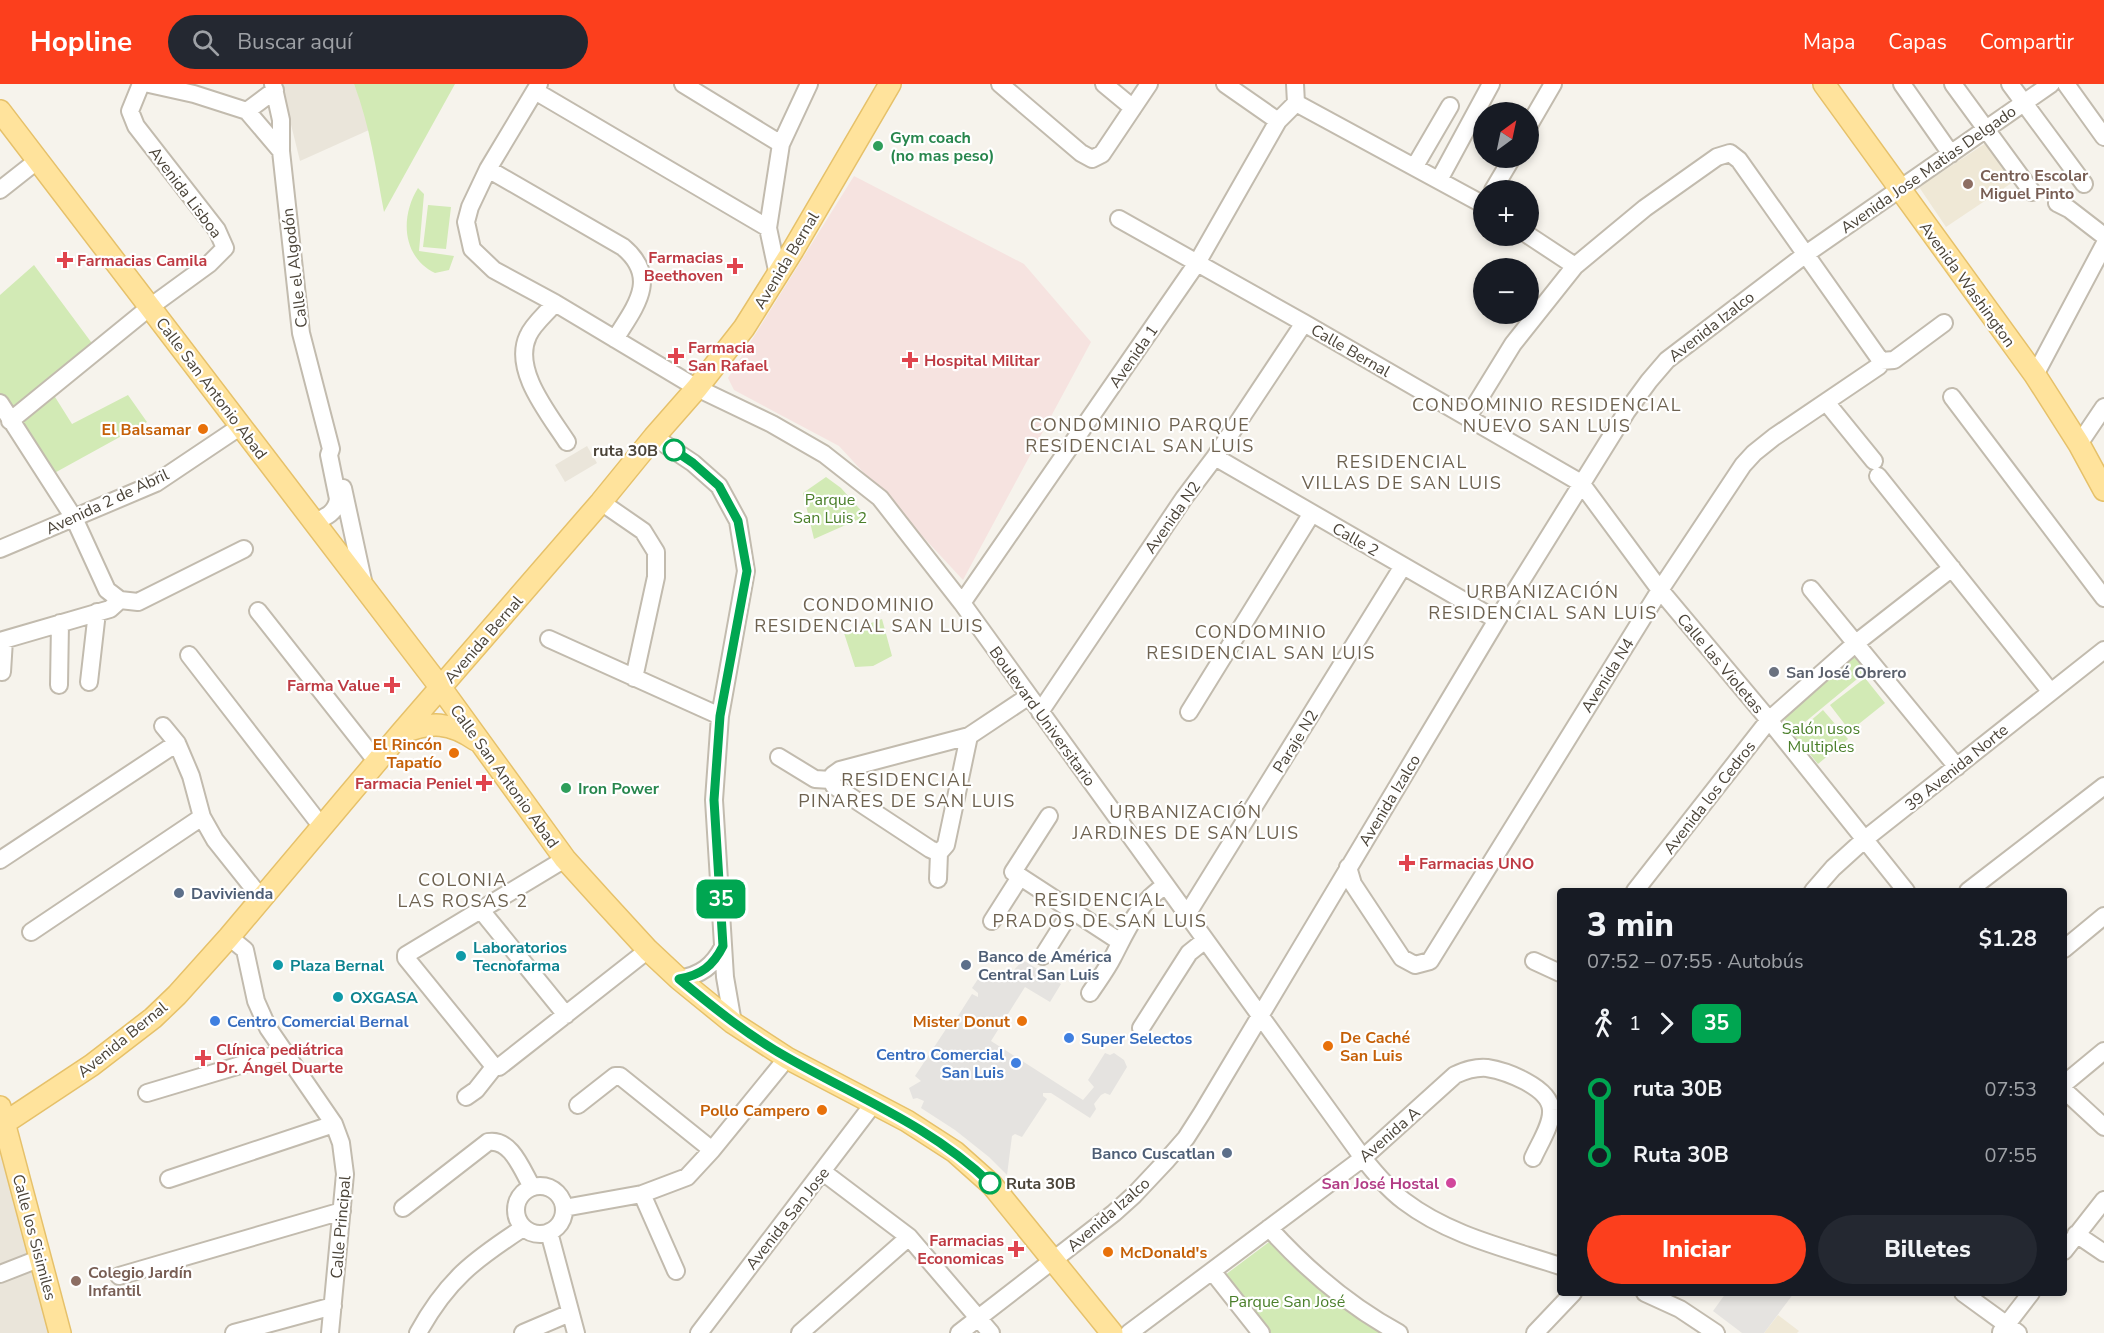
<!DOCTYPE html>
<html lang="es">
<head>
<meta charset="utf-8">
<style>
	body { margin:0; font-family:"Nunito Sans",sans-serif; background:#242831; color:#f1f3f6; height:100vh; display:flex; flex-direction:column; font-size:22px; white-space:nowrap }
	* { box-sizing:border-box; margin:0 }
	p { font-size:20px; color:#9ea1a6 }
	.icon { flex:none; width:33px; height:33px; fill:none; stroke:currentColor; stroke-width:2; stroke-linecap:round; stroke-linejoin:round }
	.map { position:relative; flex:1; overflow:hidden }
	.drawer { position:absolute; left:1557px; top:804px; width:510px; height:408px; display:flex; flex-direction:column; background:#171b24; border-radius:6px; box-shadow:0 3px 9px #0003 }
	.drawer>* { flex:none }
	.badge { padding:0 12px; border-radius:9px; font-size:21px; line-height:39px }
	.needle { width:39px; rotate:33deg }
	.buttons { position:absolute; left:1473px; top:18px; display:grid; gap:12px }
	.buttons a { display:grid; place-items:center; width:66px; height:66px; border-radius:50%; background:#171b24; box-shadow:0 3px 9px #0003; font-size:30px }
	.map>.badge { position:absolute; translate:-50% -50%; box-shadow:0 0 0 3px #fff }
	.legs { display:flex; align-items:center; gap:9px; height:66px; padding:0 30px; font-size:20px }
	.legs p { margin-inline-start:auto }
	.head { display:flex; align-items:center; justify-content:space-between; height:102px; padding:0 30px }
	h1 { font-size:33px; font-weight:800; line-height:45px }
	.cta { display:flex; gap:12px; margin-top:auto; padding:12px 30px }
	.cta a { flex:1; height:69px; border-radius:36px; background:#fc3f1d; color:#fff; font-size:24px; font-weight:800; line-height:69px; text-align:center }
	.cta a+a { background:#242831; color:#f1f3f6 }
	ul { padding:0 30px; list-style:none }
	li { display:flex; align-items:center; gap:21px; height:66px; font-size:22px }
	li i { display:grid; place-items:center; width:9px; height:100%; margin:0 8px; background:currentColor }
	li i::after { content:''; width:15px; height:15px; margin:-8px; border:4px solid; border-radius:50%; background:#171b24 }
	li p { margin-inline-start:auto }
	li:first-child i { background:linear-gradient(#0000 50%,currentColor 0) }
	li:last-child i { background:linear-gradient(currentColor 50%,#0000 0) }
	header { display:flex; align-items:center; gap:36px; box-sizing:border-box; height:84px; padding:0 30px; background:#fc3f1d; color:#fff }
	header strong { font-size:28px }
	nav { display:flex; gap:33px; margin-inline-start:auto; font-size:21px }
	.search { width:420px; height:54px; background:#242831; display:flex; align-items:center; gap:15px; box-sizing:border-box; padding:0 21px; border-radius:33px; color:#9ea1a6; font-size:22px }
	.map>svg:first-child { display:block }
	.residential { fill:#eae5da }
	.education { fill:#efe8d6 }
	.medical { fill:#f6e3e0 }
	.green { fill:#d2eab5 }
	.parking { fill:#e5e3e0 }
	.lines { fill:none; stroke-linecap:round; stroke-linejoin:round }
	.minor-casing { stroke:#c2bbae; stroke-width:20 }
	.major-casing { stroke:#e6c16a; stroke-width:24 }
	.minor { stroke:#fff; stroke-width:16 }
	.major { stroke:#ffe39c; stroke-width:21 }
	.line-1-casing { stroke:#fff; stroke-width:14 }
	.line-1 { stroke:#00a651; stroke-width:9 }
	.leisure-dot { fill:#2e9e5b; stroke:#fff; stroke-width:2 }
	.education-dot { fill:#8d6e63; stroke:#fff; stroke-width:2 }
	.health-dot { fill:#e0444e; stroke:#fff; stroke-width:2 }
	.food-dot { fill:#e8710a; stroke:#fff; stroke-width:2 }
	.stop-1-dot { fill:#fff; stroke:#00a651; stroke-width:3 }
	.worship-dot { fill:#6b7280; stroke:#fff; stroke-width:2 }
	.service-dot { fill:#5c6f8a; stroke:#fff; stroke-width:2 }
	.culture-dot { fill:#0f9aa8; stroke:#fff; stroke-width:2 }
	.shop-dot { fill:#3f7fe0; stroke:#fff; stroke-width:2 }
	.hotel-dot { fill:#d1479c; stroke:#fff; stroke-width:2 }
	.labels { text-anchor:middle; stroke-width:4.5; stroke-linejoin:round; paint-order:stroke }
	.leisure-label { font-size:16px; font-weight:bold; fill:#27864d; stroke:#fff; text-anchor:start }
	.street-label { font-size:16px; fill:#4b4439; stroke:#fff }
	.education-label { font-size:16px; font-weight:bold; fill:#785e54; stroke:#fff; text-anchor:start }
	.health-label { font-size:16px; font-weight:bold; fill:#be3a42; stroke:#fff; text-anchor:start }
	.food-label { font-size:16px; font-weight:bold; fill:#c56008; stroke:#fff; text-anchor:end }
	.stop-label { font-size:16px; font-weight:bold; fill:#4b4439; stroke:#fff; text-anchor:end }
	.park-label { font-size:16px; fill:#4a7f2a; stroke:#fff }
	.worship-label { font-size:16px; font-weight:bold; fill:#5b616d; stroke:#fff; text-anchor:start }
	.service-label { font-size:16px; font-weight:bold; fill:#4e5e75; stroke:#fff; text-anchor:start }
	.culture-label { font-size:16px; font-weight:bold; fill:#0d838f; stroke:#fff; text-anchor:start }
	.shop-label { font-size:16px; font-weight:bold; fill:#366cbe; stroke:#fff; text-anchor:start }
	.hotel-label { font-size:16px; font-weight:bold; fill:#b23c85; stroke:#fff; text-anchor:end }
	.neighbourhood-label { font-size:18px; letter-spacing:1.5px; fill:#6e6250; stroke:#fff }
</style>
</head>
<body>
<header>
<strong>Hopline</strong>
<div class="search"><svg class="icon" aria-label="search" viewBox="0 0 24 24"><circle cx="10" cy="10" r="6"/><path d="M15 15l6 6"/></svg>Buscar aquí</div>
<nav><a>Mapa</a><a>Capas</a><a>Compartir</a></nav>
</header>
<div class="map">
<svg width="2104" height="1249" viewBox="0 0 2104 1249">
	<rect width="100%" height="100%" fill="#f6f3ec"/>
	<path class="residential" d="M281 0H354L363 22 369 46 300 77Z
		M587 362 597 379 565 398 555 381Z
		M0 1051 55 1249H0Z"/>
	<path class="education" d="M1989 57 2016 96 1946 143 1919 103Z
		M1778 1231 1799 1247 1797 1249H1764Z"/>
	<path class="medical" d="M854 92 1024 180 1091 258 963 496 839 362 734 306 728 294Z"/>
	<path class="green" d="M354 0H455L384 128C376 85 370 42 354 0Z
		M418 104 424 110 419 167 454 172 449 186 435 189C402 173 400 133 418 104Z
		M428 121 451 123 446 165 423 163Z
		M34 181 97 266 50 305 72 340 128 311 147 338 49 392 0 316V211Z
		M826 393 841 404 866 432 814 455 803 409Z
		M882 535 892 572 873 582 855 583 844 549Z
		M1858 563 1874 581 1793 648 1782 631Z
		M1865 594 1885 619 1850 647 1830 621Z
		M1823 626 1848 655 1818 680 1794 651Z
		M1273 1155 1387 1249H1271L1225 1191Z"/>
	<path class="parking" d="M1023 876 1061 900 1050 918 1025 903 991 957 1083 1016 1094 1003 1088 996 1105 969 1110 971 1114 969 1124 976 1127 983 1110 1011 1105 1009 1101 1011 1094 1020 1096 1025 1090 1034 1051 1009H1043V1012L1047 1015 1022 1053 1015 1050 1012 1052 1007 1091 989 1073 955 1046 921 1024 924 1017 917 1014 913 1015 909 1004 921 997 915 992 948 942 951 943 972 910 978 913V909L972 904 980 892 988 896 997 887H1013Z
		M1726 1209H1794L1764 1249H1742L1713 1227Z"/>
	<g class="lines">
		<g class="minor-casing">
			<path id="minor" d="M149 0 194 10 247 27 275 6
				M273 0 281 36V67L301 249 331 365 329 371 338 415C336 429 326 433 314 438
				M539 0 488 85 470 123 466 138 472 165 494 186 555 219 697 304 772 340 824 370 880 414 962 519 1363 1074C1375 1089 1388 1105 1404 1117 1450 1152 1506 1164 1560 1182
				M683 0 781 60
				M1000 0 1081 69 1092 75 1102 70 1149 0
				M1104 0 1133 24
				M1225 0 1278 37
				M1295 0 1296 19
				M1902 0 1951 70
				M1953 0 2032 108
				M2010 0 2084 100
				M2066 0 2104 53
				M535 7 768 144
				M1296 19 1484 121
				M247 27 281 67
				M1528 43 1553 0
				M1415 82 1450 22
				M488 85 623 163C660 194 635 223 615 255
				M1439 96 1491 0
				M0 106 38 76
				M1493 106 1512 74
				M2057 119 2069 125 2104 152
				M1119 135 1304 239 1581 399 1660 506 1769 636 1906 807
				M1528 151 1575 182
				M778 191 768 144 781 60 809 0
				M555 219C547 229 533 240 528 252 512 286 549 330 567 358
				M1881 277 1894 276 1944 239
				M2035 291 2104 161
				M1952 313 2104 514
				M1826 318 1874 377
				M0 319 74 434 107 506 120 516
				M1468 333 1513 260 1575 182 1645 124 1717 73 1730 69 1739 76 1881 277
				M10 337 150 223 209 180 225 164 217 146 136 42 130 27 141 0
				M654 353 693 379 719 402 738 437 746 487 720 632 714 716 725 893 733 939
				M2079 360 2104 323
				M1215 373 1497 536
				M1878 392 2050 607
				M343 404 364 501
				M601 418 643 447 656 468V493L634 594
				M0 465 156 399 241 342
				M1811 505 1957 683
				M120 516 138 518 244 465
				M962 519 1197 179 1278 37 1296 19
				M258 527 377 678
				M549 555 720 632
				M0 557 110 525 120 516
				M189 571 322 743
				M2 588 4 556
				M89 598 97 528
				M59 601 60 539
				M1040 628 1184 414 1215 373 1304 239
				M1189 628 1312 429
				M163 642 177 659 191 692 202 733 215 756 262 815
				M779 673 815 695 831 696 834 702 842 707 930 765 939 769
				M831 696 833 691 840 686 969 652 1029 612
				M1049 732 1013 788 1119 857
				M565 775 406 871V874L492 980 499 983 648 866
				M0 776 177 659
				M1348 783 1353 800 1402 874 1415 881 1430 877 1660 506 1743 381 1754 369 1774 353 1879 282 1881 277
				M938 795 939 769 946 761 969 652
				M1635 807 1769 636 1856 559 1952 484
				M1813 807 1833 784 1865 755 2104 566
				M1968 807 2104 702
				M480 825 566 931
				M1186 832 1403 482
				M992 837 1020 793
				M31 848 202 733
				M229 853 245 866 256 917 268 944 334 1040 341 1059 345 1090 330 1249
				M2064 865 2104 832
				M1043 872 1072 826
				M1534 877 1560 889
				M679 895C701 891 713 882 723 863
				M1090 909C1098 897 1107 885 1113 873 1126 848 1139 817 1165 802
				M1141 944 1189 869 1204 857
				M2064 1000 2104 967
				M2064 1006 2104 1043
				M147 1009 284 968
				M466 1013 476 1006 495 982
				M578 1021 615 992H620L712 1066
				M823 1088 909 1153 991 1249
				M169 1095 334 1040
				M516 1126a24 24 0 1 1 48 0a24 24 0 1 1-48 0Z
				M642 1110 676 1187
				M403 1124 488 1058C511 1054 522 1086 532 1103
				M564 1124 642 1110 687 1093 712 1066 787 974
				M1269 1144C1307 1186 1349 1222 1399 1249
				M549 1148 576 1249
				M2076 1150 2104 1169
				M2064 1167 2104 1116
				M1212 1187 1261 1249
				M0 1190 41 1174
				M119 1192 342 1127
				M1645 1209 1680 1225 1716 1249
				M1963 1209 2018 1249
				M2001 1248 2031 1209
				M234 1249 333 1222
				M418 1249C447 1196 474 1176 523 1144
				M523 1249 570 1229
				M699 1249 874 1019
				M800 1249 909 1153
				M959 1249 1114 1129 1134 1111 1166 1077 1186 1054 1202 1029 1497 536 1627 327 1649 297 1667 276 1806 170 2051 0
				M1129 1249 1363 1074 1455 991C1466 986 1475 983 1487 984 1506 987 1550 1003 1551 1026 1552 1041 1539 1060 1533 1074
				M1535 1249 1573 1209"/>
		</g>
		<g class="major-casing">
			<path id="major" d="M1824 0 2035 291 2079 360 2104 406
				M0 27 441 604 565 775 603 817 648 866 679 895 733 939 787 974 907 1037 955 1068 992 1101 1112 1249
				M402 649C431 637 450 638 476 656
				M0 1023 60 1249
				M0 1042 92 981 153 934 177 911 229 853 401 649 601 418 654 353 697 304 744 244 793 166 890 0"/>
		</g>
		<use href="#minor" class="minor"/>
		<use href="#major" class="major"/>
	</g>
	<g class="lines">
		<g class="line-1-casing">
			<path id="line-1" d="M674 366 693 379 719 402 738 437 747 487 720 632 714 716 723 862C713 882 701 891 679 895 714 924 750 953 790 975 859 1014 932 1043 990 1099"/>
		</g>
		<use href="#line-1" class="line-1"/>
	</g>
	<g class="leisure-dot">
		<circle cx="878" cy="62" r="6"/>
		<circle cx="566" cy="704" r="6"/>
	</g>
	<g class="education-dot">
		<circle cx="1968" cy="100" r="6"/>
		<circle cx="76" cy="1197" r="6"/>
	</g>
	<g class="health-dot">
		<path d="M62 167h6v6h6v6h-6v6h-6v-6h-6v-6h6z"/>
		<path d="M732 173h6v6h6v6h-6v6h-6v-6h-6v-6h6z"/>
		<path d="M673 263h6v6h6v6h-6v6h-6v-6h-6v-6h6z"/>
		<path d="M907 267h6v6h6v6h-6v6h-6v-6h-6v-6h6z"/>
		<path d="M389 592h6v6h6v6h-6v6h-6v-6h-6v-6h6z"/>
		<path d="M481 690h6v6h6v6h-6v6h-6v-6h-6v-6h6z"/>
		<path d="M1404 770h6v6h6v6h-6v6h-6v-6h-6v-6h6z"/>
		<path d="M200 965h6v6h6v6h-6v6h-6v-6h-6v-6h6z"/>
		<path d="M1013 1156h6v6h6v6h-6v6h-6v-6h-6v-6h6z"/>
	</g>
	<g class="food-dot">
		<circle cx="203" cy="345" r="6"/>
		<circle cx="454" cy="669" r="6"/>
		<circle cx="1022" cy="937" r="6"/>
		<circle cx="1328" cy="962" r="6"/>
		<circle cx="822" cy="1026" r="6"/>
		<circle cx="1108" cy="1168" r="6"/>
	</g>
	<g class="stop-1-dot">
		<circle cx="674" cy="366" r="10"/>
		<circle cx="990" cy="1099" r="10"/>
	</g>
	<circle class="worship-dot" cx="1774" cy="588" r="6"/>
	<g class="service-dot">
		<circle cx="179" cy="809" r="6"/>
		<circle cx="966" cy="881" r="6"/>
		<circle cx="1227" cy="1069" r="6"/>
	</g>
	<g class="culture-dot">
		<circle cx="461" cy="872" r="6"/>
		<circle cx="278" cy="881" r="6"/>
		<circle cx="338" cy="913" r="6"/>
	</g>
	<g class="shop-dot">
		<circle cx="215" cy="937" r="6"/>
		<circle cx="1069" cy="954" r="6"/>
		<circle cx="1016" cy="979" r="6"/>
	</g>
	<circle class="hotel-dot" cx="1451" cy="1099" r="6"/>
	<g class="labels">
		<g class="leisure-label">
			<text x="890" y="59">Gym coach<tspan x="890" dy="18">(no mas peso)</tspan></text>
			<text x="578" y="710">Iron Power</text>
		</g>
		<g class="street-label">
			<text transform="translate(1928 85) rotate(-35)" y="6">Avenida Jose Matias Delgado</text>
			<text transform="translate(186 108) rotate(53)" y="6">Avenida Lisboa</text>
			<text transform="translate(786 176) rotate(-59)" y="6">Avenida Bernal</text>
			<text transform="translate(294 184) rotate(-97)" y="6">Calle el Algodón</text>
			<text transform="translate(1968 200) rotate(54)" y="6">Avenida Washington</text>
			<text transform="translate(1711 242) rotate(-38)" y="6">Avenida Izalco</text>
			<text transform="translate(1351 266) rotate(30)" y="6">Calle Bernal</text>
			<text transform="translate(1133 272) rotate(-55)" y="6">Avenida 1</text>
			<text transform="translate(212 304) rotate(53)" y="6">Calle San Antonio Abad</text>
			<text transform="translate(107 417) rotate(-25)" y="6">Avenida 2 de Abril</text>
			<text transform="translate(1172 433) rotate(-55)" y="6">Avenida N2</text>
			<text transform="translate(1356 455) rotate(30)" y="6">Calle 2</text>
			<text transform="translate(483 555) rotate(-49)" y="6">Avenida Bernal</text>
			<text transform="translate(1721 579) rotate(50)" y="6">Calle las Violetas</text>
			<text transform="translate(1607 591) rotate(-58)" y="6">Avenida N4</text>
			<text transform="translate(1043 632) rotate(54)" y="6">Boulevard Universitario</text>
			<text transform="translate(1295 657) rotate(-58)" y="6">Paraje N2</text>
			<text transform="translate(1956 683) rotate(-39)" y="6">39 Avenida Norte</text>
			<text transform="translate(505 692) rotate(54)" y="6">Calle San Antonio Abad</text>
			<text transform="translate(1709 713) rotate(-52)" y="6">Avenida los Cedros</text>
			<text transform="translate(1389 716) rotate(-59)" y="6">Avenida Izalco</text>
			<text transform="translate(122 955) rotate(-39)" y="6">Avenida Bernal</text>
			<text transform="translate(1389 1050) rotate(-41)" y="6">Avenida A</text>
			<text transform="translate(1108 1130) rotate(-41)" y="6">Avenida Izalco</text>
			<text transform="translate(787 1134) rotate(-52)" y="6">Avenida San Jose</text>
			<text transform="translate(340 1143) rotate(-85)" y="6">Calle Principal</text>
			<text transform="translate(35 1153) rotate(75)" y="6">Calle los Sisimiles</text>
		</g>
		<g class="education-label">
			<text x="1980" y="97">Centro Escolar<tspan x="1980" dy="18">Miguel Pinto</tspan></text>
			<text x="88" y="1194">Colegio Jardín<tspan x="88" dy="18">Infantil</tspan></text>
		</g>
		<g class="health-label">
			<text x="723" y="179" text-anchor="end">Farmacias<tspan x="723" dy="18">Beethoven</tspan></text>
			<text x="77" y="182">Farmacias Camila</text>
			<text x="688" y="269">Farmacia<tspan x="688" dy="18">San Rafael</tspan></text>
			<text x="924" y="282">Hospital Militar</text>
			<text x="380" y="607" text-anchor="end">Farma Value</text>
			<text x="472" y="705" text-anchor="end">Farmacia Peniel</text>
			<text x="1419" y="785">Farmacias UNO</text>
			<text x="216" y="971">Clínica pediátrica<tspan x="216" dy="18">Dr. Ángel Duarte</tspan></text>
			<text x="1004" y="1162" text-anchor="end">Farmacias<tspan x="1004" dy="18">Economicas</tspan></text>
		</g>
		<g class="food-label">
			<text x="191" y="351">El Balsamar</text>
			<text x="442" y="666">El Rincón<tspan x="442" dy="18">Tapatío</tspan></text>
			<text x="1010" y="943">Mister Donut</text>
			<text x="1340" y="959" text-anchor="start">De Caché<tspan x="1340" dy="18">San Luis</tspan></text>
			<text x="810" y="1032">Pollo Campero</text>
			<text x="1120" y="1174" text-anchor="start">McDonald's</text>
		</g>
		<g class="stop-label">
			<text x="658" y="372">ruta 30B</text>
			<text x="1006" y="1105" text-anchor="start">Ruta 30B</text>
		</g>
		<g class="park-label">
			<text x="830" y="421">Parque<tspan x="830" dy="18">San Luis 2</tspan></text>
			<text x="1821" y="650">Salón usos<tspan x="1821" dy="18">Multiples</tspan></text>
			<text x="1287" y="1223">Parque San José</text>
		</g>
		<g class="worship-label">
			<text x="1786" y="594">San José Obrero</text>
		</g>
		<g class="service-label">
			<text x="191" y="815">Davivienda</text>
			<text x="978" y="878">Banco de América<tspan x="978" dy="18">Central San Luis</tspan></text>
			<text x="1215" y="1075" text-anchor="end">Banco Cuscatlan</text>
		</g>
		<g class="culture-label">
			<text x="473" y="869">Laboratorios<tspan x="473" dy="18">Tecnofarma</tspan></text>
			<text x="290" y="887">Plaza Bernal</text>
			<text x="350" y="919">OXGASA</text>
		</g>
		<g class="shop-label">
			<text x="227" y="943">Centro Comercial Bernal</text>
			<text x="1081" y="960">Super Selectos</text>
			<text x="1004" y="976" text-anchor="end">Centro Comercial<tspan x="1004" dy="18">San Luis</tspan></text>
		</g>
		<g class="hotel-label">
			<text x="1439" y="1105">San José Hostal</text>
		</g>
		<g class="neighbourhood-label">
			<text x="1547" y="327">CONDOMINIO RESIDENCIAL<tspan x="1547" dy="21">NUEVO SAN LUIS</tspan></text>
			<text x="1140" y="347">CONDOMINIO PARQUE<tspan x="1140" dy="21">RESIDENCIAL SAN LUIS</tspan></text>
			<text x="1402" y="384">RESIDENCIAL<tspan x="1402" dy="21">VILLAS DE SAN LUIS</tspan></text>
			<text x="1543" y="514">URBANIZACIÓN<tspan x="1543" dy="21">RESIDENCIAL SAN LUIS</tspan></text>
			<text x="869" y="527">CONDOMINIO<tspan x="869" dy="21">RESIDENCIAL SAN LUIS</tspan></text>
			<text x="1261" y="554">CONDOMINIO<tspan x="1261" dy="21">RESIDENCIAL SAN LUIS</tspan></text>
			<text x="907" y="702">RESIDENCIAL<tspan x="907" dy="21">PINARES DE SAN LUIS</tspan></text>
			<text x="1186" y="734">URBANIZACIÓN<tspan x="1186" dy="21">JARDINES DE SAN LUIS</tspan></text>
			<text x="463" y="802">COLONIA<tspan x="463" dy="21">LAS ROSAS 2</tspan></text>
			<text x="1100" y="822">RESIDENCIAL<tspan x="1100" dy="21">PRADOS DE SAN LUIS</tspan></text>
		</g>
	</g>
</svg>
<div class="buttons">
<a><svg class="needle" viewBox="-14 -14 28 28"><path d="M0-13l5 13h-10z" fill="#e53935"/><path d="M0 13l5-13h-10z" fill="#9ea1a6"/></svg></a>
<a>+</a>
<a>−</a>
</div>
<b class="badge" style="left:721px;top:815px;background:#00a651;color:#fff">35</b>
<section class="drawer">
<div class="head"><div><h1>3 min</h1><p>07:52 – 07:55 · Autobús</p></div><b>$1.28</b></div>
<div class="legs"><svg class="icon" aria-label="walk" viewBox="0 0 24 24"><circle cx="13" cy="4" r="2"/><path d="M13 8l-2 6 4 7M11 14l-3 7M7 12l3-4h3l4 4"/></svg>1<svg class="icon" aria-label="forward" viewBox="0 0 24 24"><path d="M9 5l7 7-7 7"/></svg><b class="badge" style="background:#00a651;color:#fff">35</b></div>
<ul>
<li><i style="color:#00a651"></i><b>ruta 30B</b><p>07:53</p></li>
<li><i style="color:#00a651"></i><b>Ruta 30B</b><p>07:55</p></li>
</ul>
<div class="cta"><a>Iniciar</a><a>Billetes</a></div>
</section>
</div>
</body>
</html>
